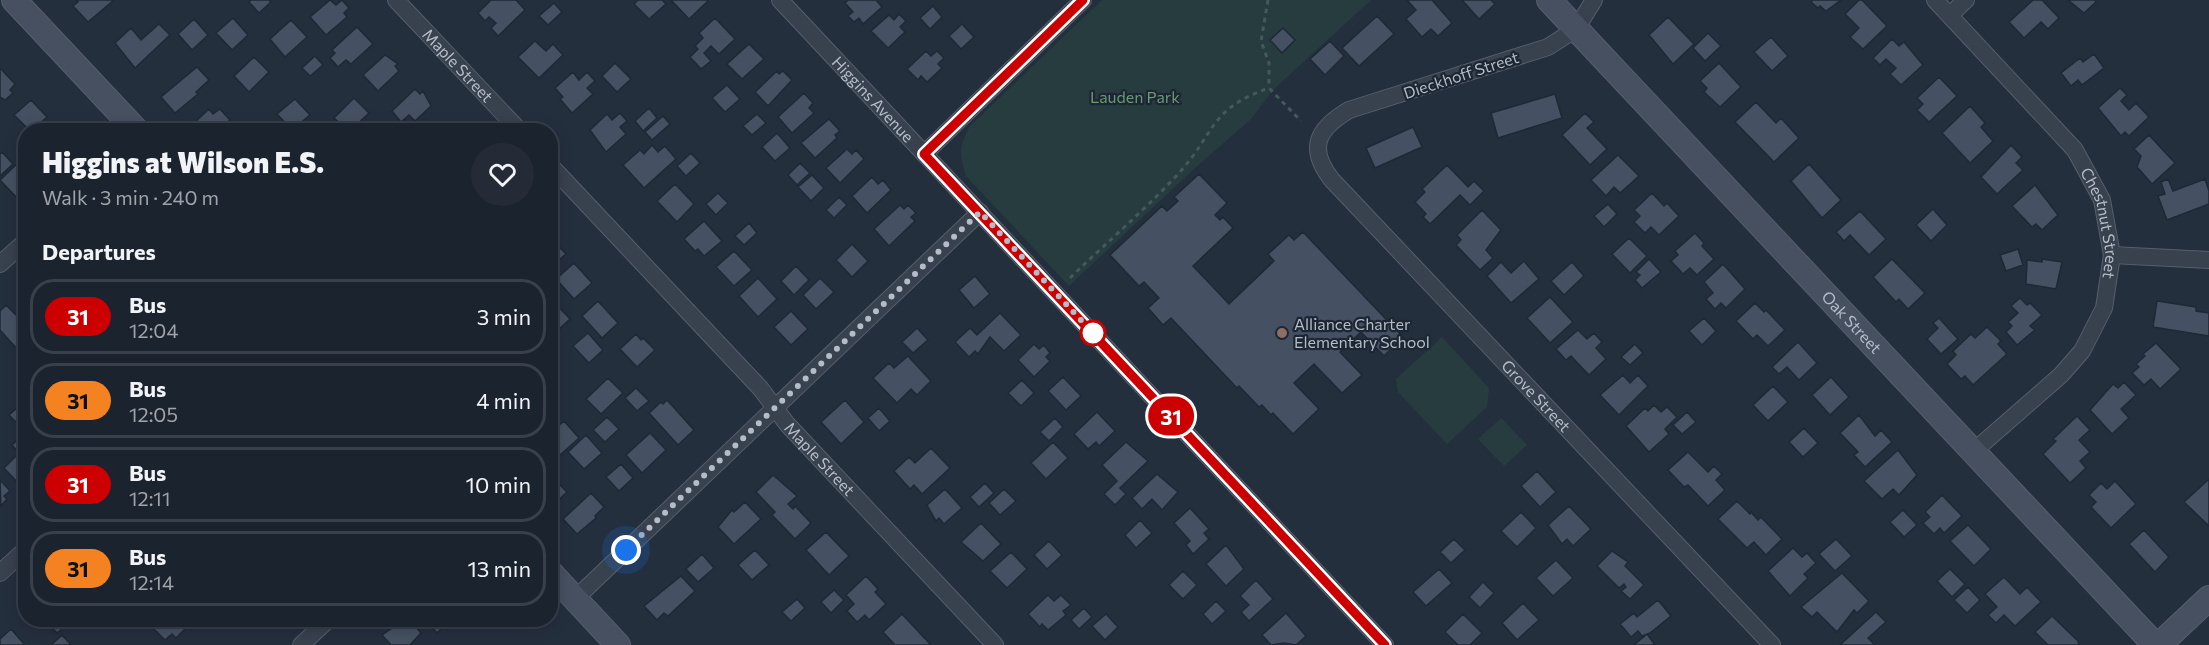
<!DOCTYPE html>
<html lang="en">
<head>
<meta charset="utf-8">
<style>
	body { margin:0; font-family:Commissioner,sans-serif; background:#242b36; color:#f1f3f6; height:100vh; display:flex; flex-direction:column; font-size:22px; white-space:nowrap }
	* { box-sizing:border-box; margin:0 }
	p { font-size:20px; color:#a0a4aa }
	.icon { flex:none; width:33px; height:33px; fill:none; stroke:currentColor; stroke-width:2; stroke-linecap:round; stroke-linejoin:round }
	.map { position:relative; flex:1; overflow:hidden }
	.panel { position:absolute; left:18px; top:123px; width:540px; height:504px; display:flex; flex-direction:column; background:#1b232e; border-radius:24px; box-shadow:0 3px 15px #0003,0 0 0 2px #39404a }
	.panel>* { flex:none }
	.badge { padding:0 12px; border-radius:20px; font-size:21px; line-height:39px }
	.you { position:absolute; width:30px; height:30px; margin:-15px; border:4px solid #fff; border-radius:50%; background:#1a73e8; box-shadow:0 0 0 9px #1a73e833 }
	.map>.badge { position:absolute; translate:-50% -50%; box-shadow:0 0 0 3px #fff }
	h2 { padding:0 24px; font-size:22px; line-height:54px }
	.round { display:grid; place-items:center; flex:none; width:63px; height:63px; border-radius:32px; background:#242b36 }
	.headline { display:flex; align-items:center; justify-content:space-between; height:102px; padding:0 24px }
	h1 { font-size:28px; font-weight:800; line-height:45px }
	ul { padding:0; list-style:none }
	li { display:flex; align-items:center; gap:18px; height:75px; margin:0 12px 9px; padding:0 12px; border:3px solid #39404a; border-radius:24px }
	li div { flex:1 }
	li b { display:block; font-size:22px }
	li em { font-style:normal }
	li .badge { min-width:66px; font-weight:700; text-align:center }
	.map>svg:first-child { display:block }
	.green { fill:#263c3f }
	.building { fill:#455162; stroke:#1f2835; stroke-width:1.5 }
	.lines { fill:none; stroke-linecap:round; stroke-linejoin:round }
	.street-casing { stroke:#565f6c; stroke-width:18 }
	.secondary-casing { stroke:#565f6c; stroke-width:26 }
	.path { stroke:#44595c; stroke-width:3; stroke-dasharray:4.5 4.5; stroke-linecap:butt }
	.street { stroke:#38414e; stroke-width:16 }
	.secondary { stroke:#465061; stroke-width:24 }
	.line-casing { stroke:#fff; stroke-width:14 }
	.line { stroke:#c00; stroke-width:9 }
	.walk { stroke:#b4bcc9; stroke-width:6; stroke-dasharray:0 10.8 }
	.stop-dot { fill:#fff; stroke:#c00; stroke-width:3 }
	.education-dot { fill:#8d6e63; stroke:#1d2633; stroke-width:2 }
	.labels { text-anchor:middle; stroke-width:4.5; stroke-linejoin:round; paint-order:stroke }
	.street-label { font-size:16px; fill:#b4bcc9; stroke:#1d2633 }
	.park-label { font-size:16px; fill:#6b9a76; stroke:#1d2633 }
	.poi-label { font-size:16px; fill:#b4bcc9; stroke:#1d2633; text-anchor:start }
</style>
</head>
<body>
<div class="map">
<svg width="2209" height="645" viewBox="0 0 2209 645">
	<rect width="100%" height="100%" fill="#242f3e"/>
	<path class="green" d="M1102 0H1371L1274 89 1251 119 1194 169 1069 286 966 176C959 155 959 145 970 126Z
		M1442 337 1489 388 1487 407 1447 444 1398 392 1396 379Z
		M1501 418 1527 445 1504 466 1478 439Z"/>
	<path class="building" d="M76 0H114L88 22 73 6 78 2Z
		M251 0H269L271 2 259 13 249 2Z
		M330 0 336 5 342 0 349 8 344 13 347 17 326 35 310 17Z
		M491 0H516L525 10 498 36 491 28 496 23 489 17 485 21 478 13Z
		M638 0H662L666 4 649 19 634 4Z
		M671 0H707L708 1 689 19Z
		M848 0H876L882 7 863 24 859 18 854 22 848 16 853 12 845 3Z
		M1407 0H1432L1452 23 1438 36 1431 29 1422 37 1406 19 1416 10Z
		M1462 0H1491L1495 4 1479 19Z
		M1813 0H1841L1826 11 1820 6 1818 8 1811 2Z
		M1859 0H1862L1887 26 1863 49 1850 37 1859 28 1845 14Z
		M2033 0H2042L2059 18 2048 29 2041 22 2024 38 2009 22Z
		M2068 0H2095L2096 2 2084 13Z
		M554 3 562 12 548 25 539 16Z
		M933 6 942 17 930 29 920 18Z
		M899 14 906 21 900 27 905 32 888 48 871 31 889 15 894 20Z
		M1377 16 1394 34 1359 66 1342 48Z
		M1668 17 1694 44 1673 64 1649 35Z
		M233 18 248 35 232 50 216 33Z
		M715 18 735 39 719 54 711 46 704 53 711 61 701 69 690 57 698 49 695 46 703 38 699 33Z
		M194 19 208 35 192 50 178 34Z
		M291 20 307 37 285 57 270 39Z
		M159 24 170 35 135 68 115 43 131 28 141 40Z
		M962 24 974 37 961 49 949 36Z
		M357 27 373 44 351 64 346 60 338 67 330 58 335 53 332 50Z
		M1283 28 1295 40 1282 53 1270 40Z
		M1708 33 1721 46 1705 61 1693 48Z
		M1771 37 1788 56 1772 71 1754 52Z
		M1892 39 1899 46 1904 42 1923 65 1901 85 1890 74 1896 68 1886 59 1880 65 1873 58Z
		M535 41 546 51 553 44 563 55 539 78 518 57Z
		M1330 41 1344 56 1325 75 1310 59Z
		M749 44 764 59 742 79 727 64Z
		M926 51 931 56 937 51 944 58 938 64 942 68 927 82 921 76 918 80 907 69Z
		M2094 54 2104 68 2082 85 2078 80 2071 86 2061 73 2080 58 2083 62Z
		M385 55 398 64 395 66 399 71 378 91 363 75Z
		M315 56 323 65 310 76 302 68Z
		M254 57 269 72 249 92 234 76Z
		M615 63 631 79 617 92 602 76Z
		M1719 63 1741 87 1720 107 1704 92 1707 88 1700 81Z
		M197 67 209 80 196 92 198 94 175 113 161 97Z
		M0 68 15 84 10 90 13 93 5 100 0 97Z
		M777 71 779 74 783 71 792 80 768 106 755 92Z
		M573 72 579 80 587 72 595 81 587 88 593 94 572 113 560 99 563 97 555 88Z
		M1939 77 1957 96 1929 122 1917 110 1923 104 1917 98Z
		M727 85 740 99 725 112 712 98Z
		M2120 88 2127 95 2121 101 2129 110 2136 103 2149 117 2129 136 2125 132 2121 136 2098 108Z
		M415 89 420 94 423 91 431 106 415 121 409 115 401 122 392 111Z
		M804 93 813 103 809 108 814 113 792 133 778 117Z
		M1555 94 1562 118 1498 138 1491 113Z
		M354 98 369 113 351 130H347L334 118Z
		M295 99 310 115 292 130 277 114Z
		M31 100 47 117 33 130H29L14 115Z
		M1756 102 1776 123 1781 118 1799 138 1774 162 1735 122Z
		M1970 106 1985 123 1981 127 1993 141 1970 163 1942 133Z
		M649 108 657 118 643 131 635 121Z
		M209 109 213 114 220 109 230 120 220 130H199L193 124Z
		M620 113 627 121 620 127 626 134 606 152 590 130 607 114 612 120Z
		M1585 113 1594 122 1587 128 1607 149 1590 165 1562 135Z
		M757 114 766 123 752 135 743 126Z
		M663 116 670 124 652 140 645 132Z
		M829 119 840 131 835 135 837 138 815 158 801 143Z
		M1413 127 1422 147 1375 168 1366 148Z
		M777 133 790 148 775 161 762 147Z
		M2149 135 2175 163 2152 184 2137 167 2141 156 2134 149Z
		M652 145 658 152 665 146 676 159 644 188 623 165 640 150 644 154Z
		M2011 145 2022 157 2016 163 2023 170 1997 194 1981 177Z
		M847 149 852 154 856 150 864 159 840 183 826 168Z
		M2 152 13 164 0 176V154Z
		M691 153 700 163 686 176 677 166Z
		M1618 155 1639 176 1620 193 1614 187 1606 196 1591 180Z
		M20 161 26 167V193L18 199 0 180Z
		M800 163 810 173 797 185 788 175Z
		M1809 164 1841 200 1822 218 1791 181Z
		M1447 165 1468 187 1474 181 1484 191 1470 205 1460 195 1430 224 1423 217 1426 214 1415 202 1425 192 1422 189Z
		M1199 174 1227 203 1215 215 1220 220 1223 217 1233 228 1193 266 1229 304 1274 261 1268 254 1289 235 1294 240 1303 232 1403 337 1384 356 1361 332 1340 352 1362 375 1342 393 1314 364 1294 383 1319 409 1293 434 1273 413 1271 415 1262 405 1259 407 1239 386 1237 388 1171 318 1163 325 1148 308 1159 298 1144 282 1139 286 1110 255 1162 206 1167 211 1178 201 1174 197Z
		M812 175 824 188 811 201 798 187Z
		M872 177 878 184 883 180 891 190 867 213 852 196Z
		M2168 179 2173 191 2205 179 2209 191V204L2167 220 2158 196 2165 194 2161 182Z
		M675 184 694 204 677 222 657 201Z
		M2035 185 2058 215 2042 230 2036 224 2032 227 2012 206Z
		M718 193 728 203 716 215 706 204Z
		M1652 193 1664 206 1667 203 1679 216 1659 235 1651 227 1645 233 1634 222 1640 216 1634 210Z
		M839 197 847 205 834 218 826 210Z
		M1608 204 1617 214 1604 227 1594 216Z
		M900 205 904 209 908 205 916 213 911 217 915 221 889 246 874 229Z
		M1933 209 1947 225 1931 241 1916 225Z
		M1482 210 1501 230 1486 250 1493 258 1480 270 1456 245 1461 240 1457 235Z
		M1860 211 1886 239 1869 255 1850 235 1844 241 1836 232Z
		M704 221 722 241 704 256 698 249 695 251 684 239Z
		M749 223 757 233 744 245 735 236Z
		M1695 233 1704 243 1702 246 1714 259 1697 275 1690 268 1683 274 1671 261 1678 255 1675 251Z
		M550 237 566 254 550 268Z
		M1629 238 1647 256 1630 273 1612 254Z
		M852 244 868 261 852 277 836 260Z
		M2018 249 2023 265 2006 271 2000 255Z
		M734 251 752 270 734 286 716 267Z
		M1649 259 1661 272 1642 288 1635 280 1640 275 1636 272Z
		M1892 259 1925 293 1908 309 1899 299 1896 302 1873 277Z
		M2042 259 2062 262 2056 289 2026 284 2027 260 2042 262Z
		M1524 261 1539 279 1511 303 1487 276 1501 262 1511 273Z
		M1572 262 1584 276 1564 295 1551 281Z
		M574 263 592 283 574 299 556 279Z
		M1723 264 1745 289 1726 308 1721 303 1715 309 1706 299 1713 293 1704 282Z
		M796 266 809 280 794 295 781 281Z
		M975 276 990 294 974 308 959 290Z
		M758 278 777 299 758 317 739 296Z
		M820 278 834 292 816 309 803 295Z
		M1550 297 1573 322 1550 343 1527 318Z
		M2020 298 2027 305 2030 303 2042 315 2030 326 2035 330 2017 345 2006 332 2012 326 2008 322 2018 313 2011 306Z
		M598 301 618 323 602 338 582 316Z
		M2157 301 2196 307V311L2209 313V336L2153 327Z
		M1755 303 1764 312 1766 310 1785 330 1768 346 1757 335 1753 339 1736 321Z
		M6 305 26 325V341L17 349 0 330V311Z
		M557 305 570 319 556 332 550 327V310Z
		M791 311 808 329 791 345 774 327Z
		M1000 313 1021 335 1004 351 990 337 978 354 975 351 969 357 955 342 970 328 977 335Z
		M1704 318 1716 331 1702 345 1689 331Z
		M1939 318 1958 339 1941 354 1927 339 1938 328 1933 323Z
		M1987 327 2001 341 1998 344 2007 354 1973 385 1965 376 1961 379 1947 364 1956 355 1953 351 1971 334 1975 338Z
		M917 328 928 340 913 353 902 342Z
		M1578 330 1587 339 1594 333 1602 342 1596 348 1606 359 1589 375 1571 356 1566 360 1556 349Z
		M588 333 603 350 589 363 573 346Z
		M636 334 641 340 643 338 655 350 637 367 620 349Z
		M1798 342 1817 363 1799 380 1787 367 1779 374 1772 367Z
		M2156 343 2181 369 2160 389 2151 379 2144 385 2132 373 2139 367 2136 364 2145 356 2143 354Z
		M1034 344 1039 349 1044 345 1050 353 1046 357 1050 361 1034 377 1018 360Z
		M1635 344 1643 353 1630 365 1621 357Z
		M908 356 931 381 917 395 911 389 897 403 873 378 889 363 894 368Z
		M1623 375 1630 383 1638 375 1648 386 1619 415 1600 395Z
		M1063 377 1081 396 1066 410 1048 391Z
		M1831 377 1849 397 1830 415 1812 395Z
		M608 378 623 393 601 414 586 399Z
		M1022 380 1034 393 1021 406 1008 393Z
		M2124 382 2136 395 2121 409 2129 418 2112 434 2090 410 2113 384 2118 388Z
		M1773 386 1788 402 1768 421 1753 405Z
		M636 388 649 401 637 411 625 398Z
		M667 400 694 430 678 445 649 413 661 402 663 404Z
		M845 400 864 422 841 444 821 422Z
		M1654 405 1661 412 1667 407 1677 417 1665 429 1669 434 1649 452 1626 426 1645 408 1648 411Z
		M18 407 26 415V424L22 428 9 415Z
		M879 408 890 421 879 431 868 418Z
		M1097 412 1115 431 1099 446 1096 442 1088 449 1074 434Z
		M1687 412 1696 422 1682 434 1673 425Z
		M1859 415 1875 436 1881 430 1892 442 1865 467 1854 455 1858 452 1840 433Z
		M2077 416 2090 430 2079 440 2090 452 2080 461 2086 468 2070 483 2043 454 2056 441 2053 439Z
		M607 417 619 429 605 442 593 430Z
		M1055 418 1063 427 1049 441 1040 432Z
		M564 421 579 438 559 456 550 447V433Z
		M1804 428 1818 443 1803 457 1789 442Z
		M650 433 666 450 642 473 626 455Z
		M586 435 602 453 584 469 568 452Z
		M21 437 26 442V478L23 476 17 482 4 468 19 453 12 445Z
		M1053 442 1068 458 1046 479 1031 463Z
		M1126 442 1148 461 1120 488 1126 494 1115 505 1104 494 1117 481 1102 465Z
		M931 448 950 468 922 494 914 485 910 489 894 471 909 457 915 463Z
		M1898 450 1917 475 1899 495 1893 489 1882 499 1864 481Z
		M1688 452 1708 472 1714 466 1722 474 1716 480 1725 490 1708 506 1688 485 1684 487 1668 470Z
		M621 464 633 478 619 491 606 477Z
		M1537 471 1556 492 1540 507 1521 486Z
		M1157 474 1178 492 1162 510 1152 499 1142 509 1132 498Z
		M773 475 797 496 788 504 793 509 795 506 811 523 795 539 772 515 775 512 756 492Z
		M553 478 567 492 553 505 550 502V480Z
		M2209 479V526L2184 502Z
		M0 480 10 491 4 496 7 499 1 506Z
		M2115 481 2136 504 2111 528 2091 507 2096 502 2089 495 2101 483 2107 489Z
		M985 483 994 493 979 507 970 497Z
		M945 489 962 508 944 524 939 518 936 521 927 505Z
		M1004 489 1016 501 1000 515 989 503Z
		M591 493 604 507 595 516 596 518 577 534 563 519Z
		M1942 495 1962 516 1944 533 1940 528 1934 534 1923 523 1930 517 1925 512Z
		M1737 501 1750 514 1751 512 1758 520 1761 517 1782 539 1766 555 1754 542 1747 548 1718 519Z
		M745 502 761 519 734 544 718 527 732 510 734 512Z
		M1569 506 1591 529 1573 546 1567 539 1562 544 1548 525Z
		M1190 508 1209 529 1204 533 1209 539 1193 554 1186 545 1190 541 1174 523Z
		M1903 510 1917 525 1904 537 1890 522Z
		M1521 512 1536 528 1517 547 1501 531Z
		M1140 520 1152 533 1136 548 1125 535Z
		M981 523 1001 544 983 561 961 542Z
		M1968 525 1991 549 1974 566 1950 541Z
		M2144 530 2169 557 2155 572 2129 544Z
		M826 532 849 556 829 575 806 550Z
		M1454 539 1465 550 1451 563 1440 552Z
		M1836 539 1852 556 1835 571 1819 554Z
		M1049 541 1062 555 1047 569 1034 555Z
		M1226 545 1244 569 1226 586 1206 564Z
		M1793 548 1802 557 1807 553 1816 563 1804 574 1808 578 1790 596 1768 571Z
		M755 550 769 565 752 580 738 565Z
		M1612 551 1628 562 1625 566 1644 585 1630 599 1621 591 1626 587 1624 584 1619 588 1597 566Z
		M1011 552 1027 569 1007 588 990 571Z
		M702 554 714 568 698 582 686 569Z
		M1556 560 1573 578 1553 596 1536 578Z
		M1439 569 1452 583 1426 606 1413 592Z
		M1950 569 1965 584 1952 597 1937 581Z
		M1183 571 1197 585 1183 599 1169 585Z
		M1842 573 1869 601 1857 613 1854 610 1837 632 1817 612 1812 617 1801 607Z
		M681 576 695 591 668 616 664 613 657 620 644 606Z
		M866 576 878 589 875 592 886 604 869 620 865 615 857 622 847 611 854 604 846 595Z
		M2004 577 2020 594 2027 587 2041 602 2015 626 2004 615 1996 623 1988 615 1997 607 1985 594Z
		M1256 580 1273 599 1249 621 1241 612 1249 605 1240 596Z
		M1483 582 1494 593 1480 608 1469 597Z
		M1968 587 1980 600 1967 613 1954 600Z
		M834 590 844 600 831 613 821 602Z
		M1048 595 1054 601 1061 595 1071 605 1063 611 1066 615 1048 630 1042 624 1040 627 1028 614Z
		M797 599 805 608 791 621 782 612Z
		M1658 600 1671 616 1650 633 1642 636 1638 631 1631 637 1620 624 1634 613 1637 617Z
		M1216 601 1226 611 1212 624 1203 614Z
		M1523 603 1539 620 1517 640 1502 623Z
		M1084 608 1092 617 1079 629 1071 620Z
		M1876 612 1886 622 1868 638 1875 645H1840Z
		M1286 613 1306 636 1296 645 1284 643 1271 645 1262 635Z
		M902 614 930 644 929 645H895L883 632Z
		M1106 614 1118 627 1105 640 1092 626Z
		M1463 614 1482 633 1470 645H1458L1445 632Z
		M2052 616 2078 641 2079 645H2048L2035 632Z
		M34 620H68L70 622 57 633 49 624 43 629Z
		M159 620H188L191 623 176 638 172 634 165 640 154 629 161 622Z
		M404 620H410L421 633 410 645H391L382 635Z
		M428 620H448L449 621 437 633 426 621Z
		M11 629 24 644 22 645H0V639Z
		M1647 634 1655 645H1634Z
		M62 635 71 645H51Z"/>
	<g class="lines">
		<g class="street-casing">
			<g id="street">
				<path id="s1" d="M396 0 519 130"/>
				<path id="s2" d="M780 0 1385 645"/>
				<path id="s3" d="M1594 0 1576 29 1548 47 1349 110C1317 129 1307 148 1332 180L1772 645"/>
				<path id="s4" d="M1935 0 2075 150 2102 200 2112 255 2104 308 2082 351 2061 375 1974 451"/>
				<path d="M1950 15 1966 0"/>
				<path d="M924 154 1083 0"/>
				<path id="s5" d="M550 165 761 389 787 424 995 645"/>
				<path d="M2112 255 2209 260"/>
				<path d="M0 264 26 241"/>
				<path d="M0 573 26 549"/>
				<path d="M575 599 980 212"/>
				<path d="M301 645 328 620"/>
			</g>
		</g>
		<g class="secondary-casing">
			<g id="secondary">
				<path d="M14 0 136 130"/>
				<path id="s6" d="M1549 0 2155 645"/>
				<path d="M550 572 618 645"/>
				<path d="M2159 645 2209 598"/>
			</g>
		</g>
		<path class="path" d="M1268 0 1261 41 1269 63V88
			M1070 278C1106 243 1145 210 1179 173 1216 132 1209 109 1269 88L1301 121"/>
		<use href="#street" class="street"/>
		<use href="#secondary" class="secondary"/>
	</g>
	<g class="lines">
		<g class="line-casing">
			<path id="line" d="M1083 0 924 154 1385 645"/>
		</g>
		<use href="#line" class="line"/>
		<path class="walk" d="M626 550 980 212 1093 333"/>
	</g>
	<circle class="stop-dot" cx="1093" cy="333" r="12"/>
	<circle class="education-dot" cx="1282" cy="333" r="6"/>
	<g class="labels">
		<g class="street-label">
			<text dy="6" stroke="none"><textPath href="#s1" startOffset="90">Maple Street</textPath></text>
			<text transform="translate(1461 75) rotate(-18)" y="6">Dieckhoff Street</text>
			<text dy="6" stroke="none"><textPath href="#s2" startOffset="136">Higgins Avenue</textPath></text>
			<text dy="6" stroke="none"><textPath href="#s4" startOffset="284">Chestnut Street</textPath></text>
			<text dy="6" stroke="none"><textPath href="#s6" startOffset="442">Oak Street</textPath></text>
			<text dy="6" stroke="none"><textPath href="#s3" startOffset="660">Grove Street</textPath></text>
			<text dy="6" stroke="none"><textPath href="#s5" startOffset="399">Maple Street</textPath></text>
		</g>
		<g class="park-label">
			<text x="1135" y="103">Lauden Park</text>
		</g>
		<g class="poi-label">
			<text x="1294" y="330">Alliance Charter<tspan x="1294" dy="18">Elementary School</tspan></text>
		</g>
	</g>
</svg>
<div class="you" style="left:626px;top:550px"></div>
<b class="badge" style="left:1171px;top:416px;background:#c00;color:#fff">31</b>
<section class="panel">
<div class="headline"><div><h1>Higgins at Wilson E.S.</h1><p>Walk · 3 min · 240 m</p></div><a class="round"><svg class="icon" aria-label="heart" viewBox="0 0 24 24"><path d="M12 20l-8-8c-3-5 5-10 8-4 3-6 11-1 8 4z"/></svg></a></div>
<h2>Departures</h2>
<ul>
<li><span class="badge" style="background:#c00;color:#fff">31</span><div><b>Bus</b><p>12:04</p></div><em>3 min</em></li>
<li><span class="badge" style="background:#f58220;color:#111">31</span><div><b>Bus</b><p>12:05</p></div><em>4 min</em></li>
<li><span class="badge" style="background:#c00;color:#fff">31</span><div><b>Bus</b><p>12:11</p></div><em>10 min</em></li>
<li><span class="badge" style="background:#f58220;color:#111">31</span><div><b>Bus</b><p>12:14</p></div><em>13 min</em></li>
</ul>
</section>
</div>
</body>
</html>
